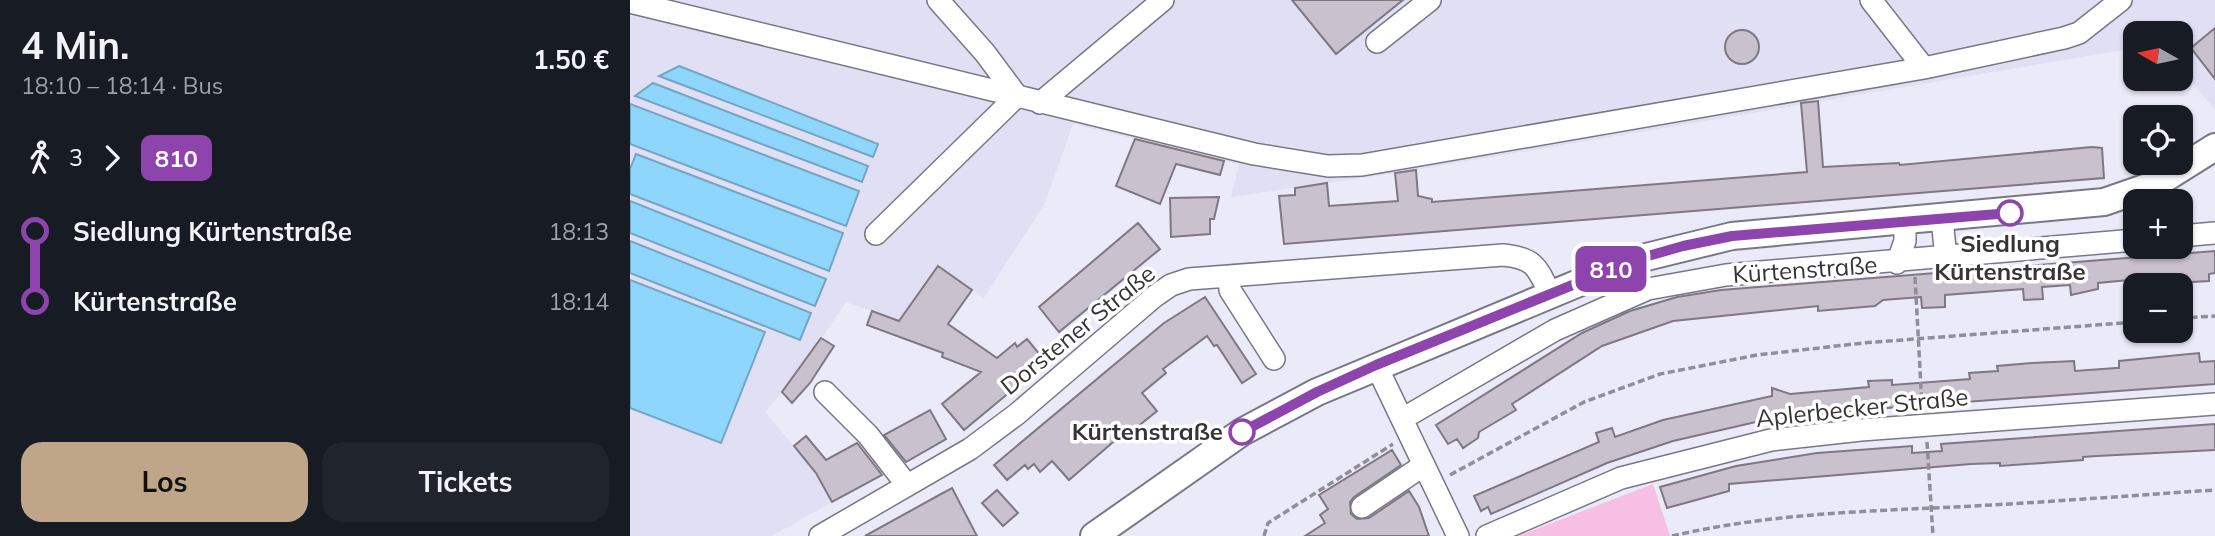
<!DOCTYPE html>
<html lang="de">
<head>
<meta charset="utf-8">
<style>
	body { margin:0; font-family:Mulish,sans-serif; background:#20242c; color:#f1f3f6; height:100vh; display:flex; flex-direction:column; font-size:26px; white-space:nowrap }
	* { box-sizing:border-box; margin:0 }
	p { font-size:23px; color:#9ea1a6 }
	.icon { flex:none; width:38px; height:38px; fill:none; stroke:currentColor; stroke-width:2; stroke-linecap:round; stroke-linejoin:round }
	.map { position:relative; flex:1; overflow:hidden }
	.drawer { display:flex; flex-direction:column; background:#171b24; width:630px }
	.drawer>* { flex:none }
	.badge { padding:0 14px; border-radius:10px; font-size:24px; line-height:46px }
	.needle { width:46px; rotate:279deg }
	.controls { position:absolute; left:1493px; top:21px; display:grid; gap:14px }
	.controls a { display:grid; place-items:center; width:70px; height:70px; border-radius:14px; background:#171b24; box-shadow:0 2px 5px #0004; font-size:35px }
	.map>.badge { position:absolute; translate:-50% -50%; box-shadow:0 0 0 4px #fff }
	.legs { display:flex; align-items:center; gap:10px; height:77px; padding:0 21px; font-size:23px }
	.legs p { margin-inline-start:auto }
	.overview { display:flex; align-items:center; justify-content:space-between; height:119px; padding:0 21px }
	h1 { font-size:38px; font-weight:700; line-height:52px }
	.action { display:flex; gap:14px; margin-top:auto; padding:14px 21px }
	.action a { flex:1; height:80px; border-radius:21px; background:#c0a689; color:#111; font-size:28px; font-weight:700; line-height:80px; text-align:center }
	.action a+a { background:#20242c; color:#f1f3f6 }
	ul { padding:0 21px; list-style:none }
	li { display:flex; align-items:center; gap:24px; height:70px; font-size:26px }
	li i { display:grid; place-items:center; width:10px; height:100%; margin:0 9px; background:currentColor }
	li i::after { content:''; width:18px; height:18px; margin:-9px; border:5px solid; border-radius:50%; background:#171b24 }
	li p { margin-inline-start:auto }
	li:first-child i { background:linear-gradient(#0000 50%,currentColor 0) }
	li:last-child i { background:linear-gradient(currentColor 50%,#0000 0) }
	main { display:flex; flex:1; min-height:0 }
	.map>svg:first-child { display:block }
	.built { fill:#e0dff4 }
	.green { fill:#f8bfe4 }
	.water { fill:#8fd6fc; stroke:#74a5c2; stroke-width:2 }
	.building { fill:#c9c1ce; stroke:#7f7884; stroke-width:2 }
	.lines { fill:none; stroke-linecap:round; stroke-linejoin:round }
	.minor-casing { stroke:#787885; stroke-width:24 }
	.major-casing { stroke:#787885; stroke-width:30 }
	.path { stroke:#8f8f99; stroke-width:3.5; stroke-dasharray:7 3.5; stroke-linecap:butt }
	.minor { stroke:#fff; stroke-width:21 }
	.major { stroke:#fff; stroke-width:26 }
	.line-1-casing { stroke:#fff; stroke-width:16 }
	.line-1 { stroke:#8e44ad; stroke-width:10 }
	.stop-1-dot { fill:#fff; stroke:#8e44ad; stroke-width:3.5 }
	.labels { text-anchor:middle; stroke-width:7; stroke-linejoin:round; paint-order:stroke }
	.stop-label { font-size:24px; font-weight:bold; fill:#343439; stroke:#fff }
	.street-label { font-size:24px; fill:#343439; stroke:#fff }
</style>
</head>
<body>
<main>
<section class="drawer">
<div class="overview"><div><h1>4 Min.</h1><p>18:10 – 18:14 · Bus</p></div><b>1.50 €</b></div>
<div class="legs"><svg class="icon" aria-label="walk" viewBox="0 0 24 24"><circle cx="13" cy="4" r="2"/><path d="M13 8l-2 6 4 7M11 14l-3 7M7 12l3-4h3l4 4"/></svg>3<svg class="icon" aria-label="forward" viewBox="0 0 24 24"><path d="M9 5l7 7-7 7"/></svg><b class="badge" style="background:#8e44ad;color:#fff">810</b></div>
<ul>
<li><i style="color:#8e44ad"></i><b>Siedlung Kürtenstraße</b><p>18:13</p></li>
<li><i style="color:#8e44ad"></i><b>Kürtenstraße</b><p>18:14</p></li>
</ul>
<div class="action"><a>Los</a><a>Tickets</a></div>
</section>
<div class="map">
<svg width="1585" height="536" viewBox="0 0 1585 536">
	<rect width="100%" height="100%" fill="#eaeaf8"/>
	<path class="built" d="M0 0H1585V110L1551 69 1550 33H1505V48L786 170 601 197 609 164 443 124 415 203 354 298 308 266 269 321 216 302 166 375 135 412 185 472 202 502 142 536H0Z"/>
	<path class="green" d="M1023 484 1040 536H888Z"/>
	<path class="water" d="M49 66 248 144 243 157 29 76Z
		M23 83 238 166 232 182 5 96Z
		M0 104 229 191 216 226 0 144Z
		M6 154 213 233 199 271 0 194V169Z
		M0 201 196 279 185 306 0 233Z
		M0 241 181 313 170 340 0 273Z
		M0 280 135 332 91 443 0 408Z"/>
	<path class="building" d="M662 0H773L706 54Z
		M1585 28V79L1561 48Z
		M1095 47a17 17 0 1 1 34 0a17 17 0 1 1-34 0Z
		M1188 101 1193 167 1269 163 1270 165 1462 147 1472 148 1474 178 654 244 649 196 665 195V188L697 183 699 206 768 201 765 173 786 170 788 196 802 199V202L1177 172 1171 103Z
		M505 139 594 161 590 175 546 164 530 204 486 186Z
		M589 197 584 219H580V234L541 237 540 198Z
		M508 223 530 249 429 332 409 307Z
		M1585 251V273L1579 274V281L1510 285 1509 279 1468 283V289L1441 295 1440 285 1412 287 1413 299 1394 300 1393 289 1315 295V307L1292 308 1291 297 1253 300 1245 306 1188 311V306L1043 321 972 346 882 404 886 410 849 432 848 438 833 448 827 439 818 444 806 425 952 333 1000 311 1047 297 1091 290Z
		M308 266 342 290 318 324 367 358 385 343 387 347 397 339 416 362 334 430 312 404 351 372 312 357 313 353 237 325 242 311 269 321Z
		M575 297 626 374 612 383 587 345 584 346 577 336 533 369 536 373 512 393 527 411 491 440 489 437 439 480 422 461 410 472 404 464 398 469 395 465 377 480 364 465 534 323Z
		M191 338 204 346 180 383 162 403 152 392Z
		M1569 353 1570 362 1585 361V384L1307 404 1306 397 1277 400 1278 406 1139 419 1043 441 977 463 861 514 858 507 851 511 844 496 969 442 966 433 982 428 985 437 1033 420 1142 396V388L1160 394 1239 387 1238 381 1262 380V385L1340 379 1339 373 1368 371 1367 366 1402 363 1444 361 1445 371 1486 368H1489V361Z
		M300 410 316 439 276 462 254 435Z
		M1585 424V450L1467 456 1453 457V460L1370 466V463L1341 464 1099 484V491L1037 508 1030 487 1106 466 1187 453 1282 446V453L1312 451 1311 444Z
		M176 436 196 460 227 443 252 475 202 502 186 473 164 446Z
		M762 450 771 465 724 497 720 502 721 514 727 519 739 518 779 491 789 507 799 536H675L695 523 690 515 698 509 689 495Z
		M322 488 347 536H235L311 494Z
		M367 490 388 513 373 526 352 503Z"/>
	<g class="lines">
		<g class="minor-casing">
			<path id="minor" d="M308 0 355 53 387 96 624 154 698 166 732 165 1294 68 1434 38 1449 33 1491 0
				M1241 0 1294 68
				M4 3 387 96 246 234
				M747 42 800 0
				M410 103 533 0
				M1312 219 1316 258
				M1550 236 1585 233
				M1267 263 1275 241V222
				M599 276 600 290 644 359
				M746 365 828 536
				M195 392 238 435 277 485
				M772 419 925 330 1018 289 1096 275 1505 240
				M732 507 794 465
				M190 536 340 449 387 414 525 296 541 285 559 279 873 255C905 258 907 267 920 294
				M857 536 991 478 1141 440 1231 430 1585 404"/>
		</g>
		<g class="major-casing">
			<path id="major" d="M464 536 612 432 687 392 1004 260 1102 236 1474 202 1526 184 1585 147"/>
		</g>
		<path class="path" d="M1285 277 1292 406
			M1550 318 1585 316
			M1297 442 1303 536
			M820 475 954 402 1030 374 1127 355 1233 343 1505 322
			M634 536 638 523 763 444
			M1042 536C1128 516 1214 512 1302 508 1396 504 1491 496 1585 490"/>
		<use href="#minor" class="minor"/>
		<use href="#major" class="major"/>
	</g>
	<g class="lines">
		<g class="line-1-casing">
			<path id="line-1" d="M612 432 687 392 746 365 1004 260 1053 246 1102 236 1380 213"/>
		</g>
		<use href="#line-1" class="line-1"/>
	</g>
	<g class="stop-1-dot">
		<circle cx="1380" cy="213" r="12"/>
		<circle cx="612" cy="432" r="12"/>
	</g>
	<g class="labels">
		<g class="stop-label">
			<text x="1380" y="252">Siedlung<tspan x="1380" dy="28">Kürtenstraße</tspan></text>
			<text x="593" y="440" text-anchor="end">Kürtenstraße</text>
		</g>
		<g class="street-label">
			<text transform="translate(1175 270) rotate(-4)" y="8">Kürtenstraße</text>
			<text transform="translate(448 330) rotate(-39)" y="8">Dorstener Straße</text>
			<text transform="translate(1232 408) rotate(-6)" y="8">Aplerbecker Straße</text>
		</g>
	</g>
</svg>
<div class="controls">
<a><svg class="needle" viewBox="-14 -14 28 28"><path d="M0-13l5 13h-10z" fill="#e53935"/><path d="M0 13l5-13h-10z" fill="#9ea1a6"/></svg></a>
<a><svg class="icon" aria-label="locate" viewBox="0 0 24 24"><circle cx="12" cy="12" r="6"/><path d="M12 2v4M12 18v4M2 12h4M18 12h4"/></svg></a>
<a>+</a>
<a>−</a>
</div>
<b class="badge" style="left:981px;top:269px;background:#8e44ad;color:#fff">810</b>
</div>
</main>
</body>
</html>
